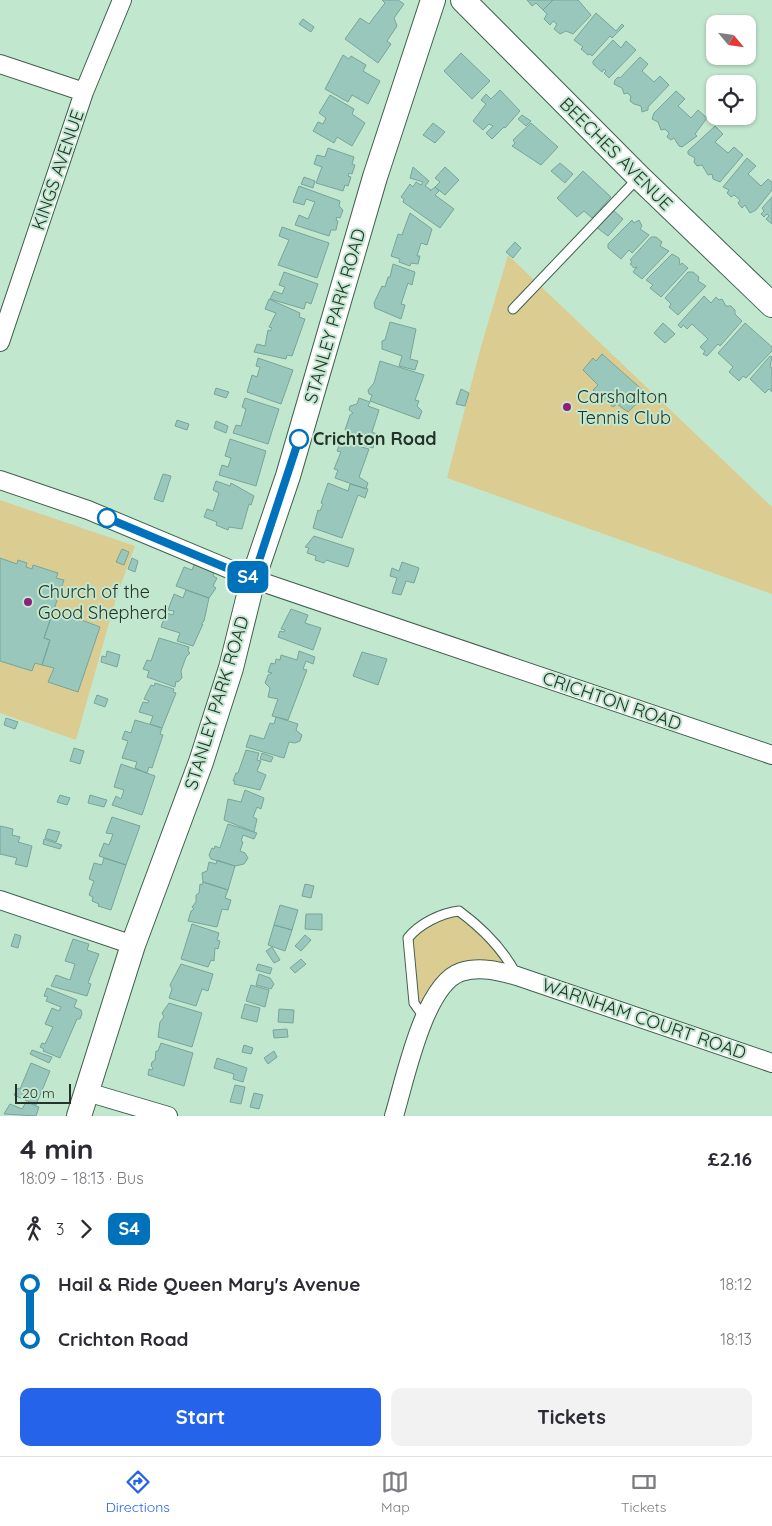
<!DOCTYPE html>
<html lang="en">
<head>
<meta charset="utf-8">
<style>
	body { margin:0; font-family:Quicksand,sans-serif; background:#f2f2f3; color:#2b2b33; height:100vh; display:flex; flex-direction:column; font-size:19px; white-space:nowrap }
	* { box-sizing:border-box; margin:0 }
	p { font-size:16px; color:#7c7c81 }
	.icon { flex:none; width:28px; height:28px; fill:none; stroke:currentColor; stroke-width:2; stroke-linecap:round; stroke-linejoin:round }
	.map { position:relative; height:1116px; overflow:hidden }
	.side { display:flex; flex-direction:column; background:#fff; flex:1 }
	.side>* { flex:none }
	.badge { padding:0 10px; border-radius:8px; font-size:18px; line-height:32px }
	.needle { width:32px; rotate:119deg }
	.tools { position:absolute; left:706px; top:15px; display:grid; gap:10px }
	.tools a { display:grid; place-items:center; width:50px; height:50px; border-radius:10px; background:#fff; box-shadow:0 1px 4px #0004; font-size:25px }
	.scale { position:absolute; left:15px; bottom:12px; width:56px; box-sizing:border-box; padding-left:5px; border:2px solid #243329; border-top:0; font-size:14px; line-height:18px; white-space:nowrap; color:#243329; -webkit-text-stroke:4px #c2e7cf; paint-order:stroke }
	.map>.badge { position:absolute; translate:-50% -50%; box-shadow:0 0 0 2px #fff }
	.legs { display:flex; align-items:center; gap:8px; height:55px; padding:0 20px; font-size:16px }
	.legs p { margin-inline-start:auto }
	.head { display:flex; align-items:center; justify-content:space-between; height:85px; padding:0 20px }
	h1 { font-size:28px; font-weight:700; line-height:38px }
	.button { display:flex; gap:10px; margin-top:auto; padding:10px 20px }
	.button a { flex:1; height:58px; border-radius:10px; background:#2563eb; color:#fff; font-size:20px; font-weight:700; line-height:58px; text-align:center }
	.button a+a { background:#f2f2f3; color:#2b2b33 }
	ul { padding:0 20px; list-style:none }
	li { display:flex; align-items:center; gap:18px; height:55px; font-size:19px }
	li i { display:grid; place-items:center; width:8px; height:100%; margin:0 6px; background:currentColor }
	li i::after { content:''; width:12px; height:12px; margin:-6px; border:4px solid; border-radius:50%; background:#fff }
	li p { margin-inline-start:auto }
	li:first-child i { background:linear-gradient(#0000 50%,currentColor 0) }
	li:last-child i { background:linear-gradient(currentColor 50%,#0000 0) }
	.tab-bar { display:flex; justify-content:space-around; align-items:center; height:70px; border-top:1px solid #e1e1e2; background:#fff; font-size:14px; color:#7c7c81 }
	.tab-bar a { display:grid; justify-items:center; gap:2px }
	.tab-bar .current { color:#2563eb }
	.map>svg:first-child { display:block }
	.green { fill:#dbcd91 }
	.building { fill:#9ac7bb; stroke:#78a599 }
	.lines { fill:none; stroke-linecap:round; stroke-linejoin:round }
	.lane-casing { stroke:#40614d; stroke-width:11 }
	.street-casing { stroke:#40614d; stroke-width:20 }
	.secondary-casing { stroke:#40614d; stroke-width:26 }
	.lane { stroke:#fff; stroke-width:9 }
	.street { stroke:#fff; stroke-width:18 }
	.secondary { stroke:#fff; stroke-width:24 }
	.line-1-casing { stroke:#fff; stroke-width:11 }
	.line-1 { stroke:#0072bc; stroke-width:8 }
	.poi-dot { fill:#911d7c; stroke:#c2e7cf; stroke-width:2 }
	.stop-1-dot { fill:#fff; stroke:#0072bc; stroke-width:2.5 }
	.labels { text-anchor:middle; stroke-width:4; stroke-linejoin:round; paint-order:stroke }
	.street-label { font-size:18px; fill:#243329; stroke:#c2e7cf }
	.poi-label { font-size:18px; fill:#243329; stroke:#c2e7cf; text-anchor:start }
	.stop-label { font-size:18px; font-weight:bold; fill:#243329; stroke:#c2e7cf; text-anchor:start }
</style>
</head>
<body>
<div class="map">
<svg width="772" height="1116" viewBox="0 0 772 1116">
	<rect width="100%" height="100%" fill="#c2e7cf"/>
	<path class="green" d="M508 255 772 507V594L447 478 480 350Z
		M0 500 135 546 117 595 76 740 0 713Z
		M458 915 466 919 506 959 510 971 480 966 423 1011 417 1001 411 938 448 916Z"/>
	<path class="building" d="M382 0H398L404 4 394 18 397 26 387 41 391 44 378 63 345 39 360 18 369 24 385 3Z
		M527 0H553L543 10 536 3 532 6Z
		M553 0H578L591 15 573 34 566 31 560 34 554 29 557 24 553 21 550 25 544 19 547 14 543 10Z
		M596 13 616 31 622 24 624 26 612 38 610 36 592 56 590 54 588 55 581 49 583 47 574 40Z
		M303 19 314 27 311 32 299 24Z
		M613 40 621 48 626 41 636 50 609 78 604 73 606 71 604 69 602 72 593 64V61Z
		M461 53 490 81 472 99 444 71Z
		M343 55 349 59 351 56 366 65 363 71 380 81 368 104 352 95 348 102 325 89Z
		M640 57 648 64 642 71 654 82 660 76 669 85 648 107V110L642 112 641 106 634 104 630 101 631 96 627 93 624 94 622 88 614 84 615 80 618 77 620 78Z
		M500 90 520 111 505 128 504 127 492 139 486 133 493 126 489 124 483 130 473 121 486 104 481 100 486 94 491 99Z
		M676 91 685 99 678 106 691 118 698 110 707 118 695 134 697 136 682 147 679 146 674 138 671 140 667 137 669 133 665 129 661 130 658 122 652 119 654 113Z
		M330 95 354 109 352 114 365 123 352 146 337 137 334 143 313 131 318 122 323 124 326 118 319 113Z
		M522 115 531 121 526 126 518 119Z
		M433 123 445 132 435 143 423 135Z
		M531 123 558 147 541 165 512 146 515 143 513 140Z
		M715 126 723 134 715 142 728 153 734 147 743 155 720 182 713 179 712 174 708 175 702 165 697 166 694 162 695 158 688 154V151Z
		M328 148 354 157 352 164 355 165 352 174 349 173 348 176 351 177 348 186 345 185 343 191 316 183 322 167 314 164 317 155 325 157Z
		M747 158 756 166 748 174 761 186 768 179 772 182V190L756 210 750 213 745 205 742 208 738 203 740 200 734 195 731 197 727 193 729 190 723 187Z
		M560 163 573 174 565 183 551 171Z
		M413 167 429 181 425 186 431 190 430 191 435 187 439 191 435 195 454 209 440 228 403 202 404 199 401 197 410 184 413 187 416 182 421 185 423 182 410 178Z
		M445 167 459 180 445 195 435 187 440 182 435 178Z
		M583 171 611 197 592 218 584 211 577 217 557 198Z
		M304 177 315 181 313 188 301 184Z
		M299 186 340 201 339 206 343 210 340 218 337 217 336 220 338 221 336 230H331L329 236 295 225 299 215 308 219 315 202 306 199 304 205 293 202Z
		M772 197V224L766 219 769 216 767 214 764 217 761 214 764 211 762 208Z
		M613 210 623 219 608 236 596 227Z
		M410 213 432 229 427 245 421 243 417 256H420L418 264 411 263 410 266 399 262 400 259 391 256 398 234 402 235Z
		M632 220 634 223 639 220 642 226 640 229 649 235 632 253 629 250 621 259 608 248V244Z
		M282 227 329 243 317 278 278 265 289 240 279 236Z
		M651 237H656L662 242 660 246 669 251 642 279 633 272 637 267 634 268 630 264 632 262 630 260Z
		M515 242 521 248 513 258 506 252Z
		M672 254 679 258 680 265 682 263 688 268 661 297 650 288 653 285 646 280Z
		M393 264 415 272 412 285 408 283 401 304 405 305 401 319 375 308 374 303 382 286 385 287 388 277H390Z
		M284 272 318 284 311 304 306 302 304 309 270 299 274 291 282 294 285 287 279 285Z
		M688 272H693L699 277 698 281 706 286 678 315 669 307 671 304 665 298Z
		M704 296 711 303 716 297 719 300 722 299 726 306H731L735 310V314L742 321 720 346 718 344 707 356 703 354 705 351 700 347 708 339 692 324 687 329 683 325 681 328 678 325Z
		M269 299 300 313 299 317 305 319 292 356 287 355 286 359 254 352 257 344 265 346 268 330 270 331 272 328 269 327 276 313 265 309Z
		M390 322 416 329 410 359 418 361 415 370 399 366 402 356 382 349V341L385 340Z
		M663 323 675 334 665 343 654 333Z
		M745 323 772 347V351L746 378 743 376 739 381 729 372 733 367 718 353Z
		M602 354 647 394 628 412 617 404 613 407 593 390 598 385 583 370 593 358 596 361Z
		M770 356 772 357 770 367 772 368V392L769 389 765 393 750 379Z
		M258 358 293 370 281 404 247 392 252 375 257 377 260 367 256 366Z
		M380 361 424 375 415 400 419 401 417 406 422 411 419 419 370 401 372 395 369 394 368 390 374 383Z
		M216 388 229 392 226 398 214 394Z
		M461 389 469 393 465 406 456 404Z
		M245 398 279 409 268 444 233 433 236 425 241 426 246 409 242 407Z
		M359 398 370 402 368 406 379 410 372 432 377 434 373 448 347 440 350 431 345 430 350 415 353 413 349 410 350 406 357 404Z
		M177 420 189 424 187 430 175 426Z
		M216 421 228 426 226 433 214 428Z
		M230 439 266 451 256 486 219 475 222 465 228 467 231 458 225 456Z
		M344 442 369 449 359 477 368 483 366 489 335 478 338 470 334 469 341 452 337 451 340 443 343 444Z
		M163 474 171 476 163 502 154 499Z
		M216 481 230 486 231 483 254 496 251 505 249 504 242 529 229 527 228 530 216 525 217 522 204 517 207 509 213 511 219 493 213 490Z
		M328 483 348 491 350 484 368 489 365 498 358 495 342 538 313 528 318 510 320 511 323 504 321 503Z
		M314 536 354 549 348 567 326 560 324 563 315 560 316 556 307 553 309 548 305 547Z
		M122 549 129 552 124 565 116 562Z
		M0 558 17 564 18 560 27 563 26 567 32 569 33 565 58 573 56 578 64 580 44 638 50 640 42 665 35 663 32 671 0 661Z
		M132 558 138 561 135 572 128 569Z
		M402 562 419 568 414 583 406 581 401 595 392 593 397 578 390 576 392 568 399 571Z
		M194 565 215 571 213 576 217 578 213 586 216 588 209 598 176 586 184 567 192 570Z
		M186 590 209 598 204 621 201 624H203L193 646 177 641 180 633 161 627 166 613 173 615 174 611 168 610 174 594 183 598Z
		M291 609 308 615 305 623 321 628 313 650 278 637 280 631 284 632 285 630 281 629Z
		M52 615 69 621 71 616 100 627 78 692 48 682 54 668 42 665 50 640 44 638Z
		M159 638 189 647 188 651 190 653 186 657 181 671 182 678 178 682 176 681 175 687 147 677 149 671 143 669 147 660 151 661Z
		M107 651 120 655 117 667 101 662 102 656 106 657Z
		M299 651 315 657 313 664 306 661 303 669 307 670 288 720 272 716 278 699 268 697 270 688 265 683 268 675 272 673 268 672 271 663 275 664 276 659 280 660 281 655 297 660Z
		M362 652 387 659 378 685 353 676Z
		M155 683 174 689 173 692 176 693 162 728 150 724 153 716 139 712 143 702 148 703 149 701 144 699 151 685 154 686Z
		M97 695 108 699 105 707 94 703Z
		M276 717 298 724 296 730 302 735 300 741 295 743 289 742 284 758 246 747 250 735 264 739 270 723 274 724Z
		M6 718 18 722 15 729 4 725Z
		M135 720 162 728 160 734 163 735 152 768 149 767 147 773 135 768 137 762 122 758 128 741 122 739 125 731 131 733Z
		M74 748 84 751 80 764 70 761Z
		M246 750 259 753 257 760 261 761 257 771 266 775 260 790 234 784 235 781H233L236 773H238Z
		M262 753 273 757 271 762 260 759Z
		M121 764 155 776 142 815 112 805 116 796 121 799 124 790 114 787Z
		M245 790 264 798 261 809 257 807 253 817 257 819 254 832 224 820 228 799 241 802Z
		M60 795 70 798 67 805 57 802Z
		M90 795 107 800 104 807 88 803Z
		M112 817 140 826 126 865 99 856 104 843 109 845 113 834 106 833Z
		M228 824 257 833 254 839 243 835 241 841 243 842 240 851 245 853 248 858 244 864 235 866 211 859 209 855 212 848 214 849 215 846 220 848Z
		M0 826 13 829 12 835 20 837 18 842 32 846 27 867 15 864 17 858 0 854Z
		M48 829 60 832 56 842 45 838Z
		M44 839 62 845 60 849 43 844Z
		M104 858 126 865 111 910 98 906 99 904 92 901 93 897 89 895 94 881 89 879 94 863 102 865Z
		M217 860 235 866 228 890 203 882 202 873 207 871 209 862 216 864Z
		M203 882 228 890 225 898 231 900 228 910 222 909 217 927 188 921 191 911 194 909 192 907 196 902V895L199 893 200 884 202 885Z
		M305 884 314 886 311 898 302 896Z
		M280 905 298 910 292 930 274 925Z
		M306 914H322V930L305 929Z
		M192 924 219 933 217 940 220 941 218 949 215 948 214 961 211 960 208 967 181 959Z
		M274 925 292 930 285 951 268 945Z
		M15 934 21 936 18 948 11 946Z
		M305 935 311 940 301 951 295 946Z
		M73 939 89 944 87 950 99 954 88 983 91 984 87 996 51 986 56 975 70 980 75 964 65 961Z
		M272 947 280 960 274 963 266 951Z
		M301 959 306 964 295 973 290 968Z
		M181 964 213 974 208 991 202 989 196 1006 169 998 172 989 170 985Z
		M258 964 272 968 270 974 256 970Z
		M259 974 270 978 274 984 271 989 256 985Z
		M251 985 269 990 265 1007 246 1001Z
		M47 988 77 1000 74 1007 81 1010 82 1014 80 1019H77L60 1058 43 1051 44 1049 40 1047 42 1043 45 1044 53 1027 45 1024 52 1008 59 1011 61 1007 46 1001 48 997 44 996Z
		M169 1003 202 1013 192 1047 158 1037 160 1022 164 1017 162 1013Z
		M245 1004 260 1008 257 1022 241 1018Z
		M279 1009 294 1010 293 1023 278 1022Z
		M287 1029 288 1037 274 1038 273 1030Z
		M161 1043 193 1053 184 1086 148 1075 149 1069 152 1070 153 1068 151 1066 152 1062 155 1060 156 1051H158Z
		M244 1045 253 1048 251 1054 242 1052Z
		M32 1050 52 1057 49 1063 30 1054Z
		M274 1051 277 1057 268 1064 264 1058Z
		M217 1058 247 1068 243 1082 233 1079 234 1074 214 1068Z
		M31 1063 50 1071 36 1105 14 1095 18 1088 20 1089Z
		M235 1085 245 1087 241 1104 230 1102Z
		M254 1093 263 1095 259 1109 250 1107Z
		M26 1102 39 1107 36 1116 4 1114 10 1104 22 1109Z"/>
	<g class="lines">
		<g class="lane-casing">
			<path id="lane" d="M513 309 639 177
				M424 1017 414 1003 408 938C419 924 441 913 459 911 482 928 504 950 517 976"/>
		</g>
		<g class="street-casing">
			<path id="street" d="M0 64 84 92
				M0 342 84 92 122 0
				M0 480 88 510 253 579 772 755
				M0 900 133 945
				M87 1092 168 1116
				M394 1116C405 1080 424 984 461 972 480 966 499 971 517 976L772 1063"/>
		</g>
		<g class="secondary-casing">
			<path id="secondary" d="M463 0 639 177 772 305
				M79 1116 133 945 201 762 231 668 253 579 288 476 375 177 433 0"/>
		</g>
		<use href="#lane" class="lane"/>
		<use href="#street" class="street"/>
		<use href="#secondary" class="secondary"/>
	</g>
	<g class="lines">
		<g class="line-1-casing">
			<path id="line-1" d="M107 518 253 579 299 439"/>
		</g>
		<use href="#line-1" class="line-1"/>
	</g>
	<g class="poi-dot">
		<circle cx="567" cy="407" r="5"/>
		<circle cx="28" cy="602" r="5"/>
	</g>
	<g class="stop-1-dot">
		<circle cx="299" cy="439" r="9"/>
		<circle cx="107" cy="518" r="9"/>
	</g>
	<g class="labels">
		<g class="street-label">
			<text transform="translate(616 154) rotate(45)" y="6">BEECHES AVENUE</text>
			<text transform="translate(58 170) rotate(-71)" y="6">KINGS AVENUE</text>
			<text transform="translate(335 316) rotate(-74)" y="6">STANLEY PARK ROAD</text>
			<text transform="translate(612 701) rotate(19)" y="6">CRICHTON ROAD</text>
			<text transform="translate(217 703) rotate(-73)" y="6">STANLEY PARK ROAD</text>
			<text transform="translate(644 1019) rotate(19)" y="6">WARNHAM COURT ROAD</text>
		</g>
		<g class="poi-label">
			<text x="577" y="403">Carshalton<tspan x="577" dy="21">Tennis Club</tspan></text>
			<text x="38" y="598">Church of the<tspan x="38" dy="21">Good Shepherd</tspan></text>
		</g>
		<g class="stop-label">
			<text x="313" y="445">Crichton Road</text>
		</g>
	</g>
</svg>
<div class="tools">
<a><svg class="needle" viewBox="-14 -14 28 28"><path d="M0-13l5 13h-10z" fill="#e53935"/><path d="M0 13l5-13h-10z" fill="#7c7c81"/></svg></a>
<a><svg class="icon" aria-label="locate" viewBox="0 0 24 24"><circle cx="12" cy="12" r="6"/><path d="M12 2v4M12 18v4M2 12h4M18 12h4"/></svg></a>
</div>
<div class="scale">20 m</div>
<b class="badge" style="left:248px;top:577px;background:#0072bc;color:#fff">S4</b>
</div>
<section class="side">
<div class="head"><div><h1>4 min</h1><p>18:09 – 18:13 · Bus</p></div><b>£2.16</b></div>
<div class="legs"><svg class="icon" aria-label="walk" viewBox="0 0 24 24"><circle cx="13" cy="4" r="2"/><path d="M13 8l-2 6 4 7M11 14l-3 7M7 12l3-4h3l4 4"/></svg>3<svg class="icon" aria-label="forward" viewBox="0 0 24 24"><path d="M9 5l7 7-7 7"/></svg><b class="badge" style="background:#0072bc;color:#fff">S4</b></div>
<ul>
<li><i style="color:#0072bc"></i><b>Hail &amp; Ride Queen Mary's Avenue</b><p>18:12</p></li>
<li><i style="color:#0072bc"></i><b>Crichton Road</b><p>18:13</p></li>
</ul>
<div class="button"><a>Start</a><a>Tickets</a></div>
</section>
<nav class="tab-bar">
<a class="current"><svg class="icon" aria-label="directions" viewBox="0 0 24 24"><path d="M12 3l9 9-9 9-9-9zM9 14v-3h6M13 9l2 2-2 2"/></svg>Directions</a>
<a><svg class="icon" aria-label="map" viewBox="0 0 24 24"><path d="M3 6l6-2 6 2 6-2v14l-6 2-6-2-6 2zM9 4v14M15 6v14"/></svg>Map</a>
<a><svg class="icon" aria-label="tickets" viewBox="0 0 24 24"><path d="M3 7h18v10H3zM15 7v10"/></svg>Tickets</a>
</nav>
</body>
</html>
